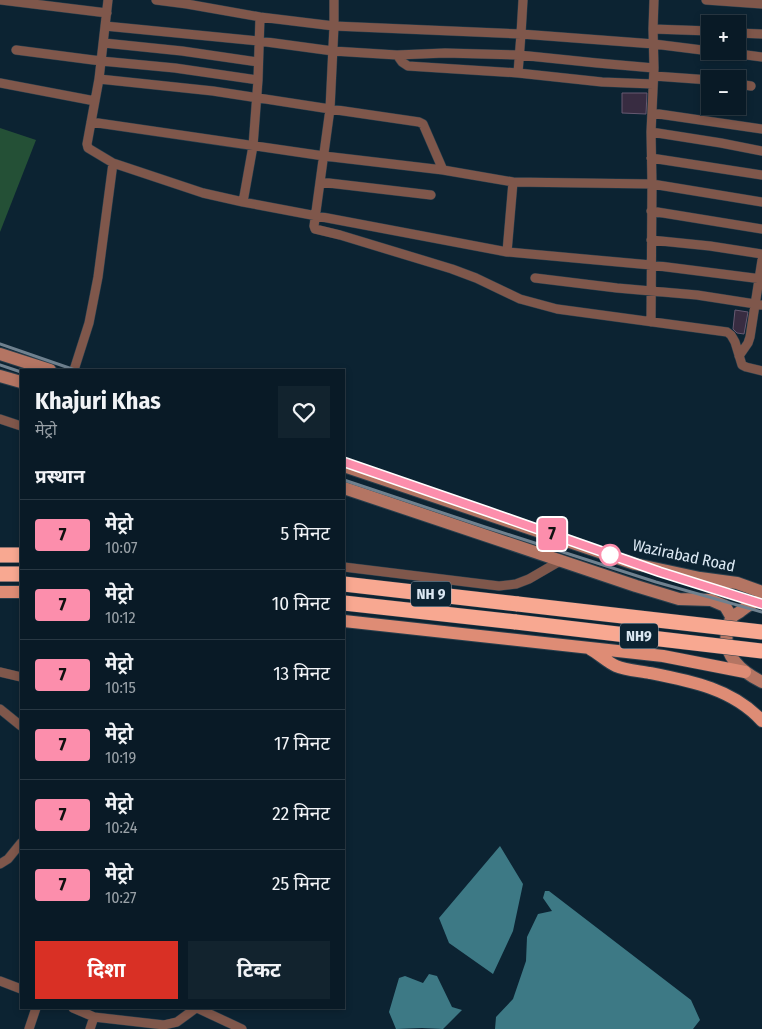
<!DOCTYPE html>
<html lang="hi">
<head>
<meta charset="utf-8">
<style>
	body { margin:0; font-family:"Fira Sans Condensed","Noto Sans Devanagari",sans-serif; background:#12232e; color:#f1f3f6; height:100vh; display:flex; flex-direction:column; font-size:19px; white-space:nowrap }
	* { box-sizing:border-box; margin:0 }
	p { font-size:16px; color:#99a1a7 }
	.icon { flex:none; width:28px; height:28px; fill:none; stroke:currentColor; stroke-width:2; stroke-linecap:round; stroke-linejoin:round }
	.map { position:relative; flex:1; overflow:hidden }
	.side { position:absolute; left:20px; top:369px; width:325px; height:640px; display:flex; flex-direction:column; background:#091a26; border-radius:0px; box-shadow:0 2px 8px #0003,0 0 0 1px #293843 }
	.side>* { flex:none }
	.badge { padding:0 10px; border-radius:4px; font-size:18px; line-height:32px }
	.buttons { position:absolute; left:701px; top:15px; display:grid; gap:10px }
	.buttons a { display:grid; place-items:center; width:45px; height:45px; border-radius:0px; background:#091a26; box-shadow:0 2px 8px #0003,0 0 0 1px #293843; font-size:25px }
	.map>.badge { position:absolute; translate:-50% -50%; box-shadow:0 0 0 2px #fff }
	h2 { padding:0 15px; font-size:19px; line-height:45px }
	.round { display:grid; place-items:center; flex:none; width:52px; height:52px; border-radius:0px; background:#12232e }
	.summary { display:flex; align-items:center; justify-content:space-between; height:85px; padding:0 15px }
	h1 { font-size:24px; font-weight:700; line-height:38px }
	.action { display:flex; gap:10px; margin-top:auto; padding:10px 15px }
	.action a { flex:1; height:58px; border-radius:0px; background:#d93025; color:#fff; font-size:20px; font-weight:700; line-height:58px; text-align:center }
	.action a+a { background:#12232e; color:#f1f3f6 }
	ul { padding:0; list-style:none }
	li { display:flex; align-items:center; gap:15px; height:70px; padding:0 15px; border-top:1px solid #293843 }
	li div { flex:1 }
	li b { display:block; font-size:19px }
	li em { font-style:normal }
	li .badge { min-width:55px; font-weight:700; text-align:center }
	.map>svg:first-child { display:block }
	.forest { fill:#245036 }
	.water { fill:#3d7985 }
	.building { fill:#382c41; stroke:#665971 }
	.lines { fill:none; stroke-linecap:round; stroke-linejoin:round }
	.street-casing { stroke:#293f4d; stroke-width:10 }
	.secondary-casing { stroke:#293f4d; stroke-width:14 }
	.primary-casing { stroke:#293f4d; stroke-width:14 }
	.highway-casing { stroke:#293f4d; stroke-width:16 }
	.street { stroke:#7f574b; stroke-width:9 }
	.secondary { stroke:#b47563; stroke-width:12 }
	.primary { stroke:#de8c75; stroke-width:12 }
	.highway { stroke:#f8a891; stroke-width:15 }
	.rail { stroke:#6f818f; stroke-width:3 }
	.highway-bridge-casing { stroke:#293f4d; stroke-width:16; stroke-linecap:butt }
	.highway-bridge { stroke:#f8a891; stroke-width:15 }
	.line-casing { stroke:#fff; stroke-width:11 }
	.line { stroke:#fc8eac; stroke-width:8 }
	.stop-dot { fill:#fff; stroke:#fc8eac; stroke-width:2.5 }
	.labels { text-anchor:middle; stroke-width:4; stroke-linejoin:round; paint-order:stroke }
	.shield { fill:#0c2332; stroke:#9dadb9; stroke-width:1 }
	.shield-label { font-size:15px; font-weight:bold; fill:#dbe8f3 }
	.street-label { font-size:16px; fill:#dbe8f3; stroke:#0c2332 }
</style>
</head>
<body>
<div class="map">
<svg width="762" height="1029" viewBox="0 0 762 1029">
	<rect width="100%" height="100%" fill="#0c2332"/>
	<path class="forest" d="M0 128 36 140 0 232Z"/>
	<path class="water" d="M500 846 523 884 513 931 493 974 449 943 439 918Z
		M545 891H549L691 1000 700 1020 693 1029H495L496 1017 513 999 526 961 527 937 538 914 552 911 543 898Z
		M429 974 437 976 452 1007 462 1010 443 1029C437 1029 428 1028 422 1028 413 1028 405 1029 396 1029L389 1012 399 978 405 976 423 983Z"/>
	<path class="building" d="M622 93H647L646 114 622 113Z
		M735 310 748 312 744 334 737 333 733 329Z"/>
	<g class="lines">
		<g class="street-casing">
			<path id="street" d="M1 0 107 13
				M108 0 99 79 87 144 88 148 113 163 203 193 243 202 507 252 651 265 762 279
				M156 0 187 4 260 17 334 26 521 34 654 44 710 51
				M334 0V26L330 109 314 226 315 229 340 235 452 269 476 278 520 299 557 309 727 332 731 335 735 342 742 365 746 367 762 371
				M706 0 762 4
				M105 26 259 41 333 51 397 55 402 62 408 66 518 73 602 82 653 84
				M653 29 710 31
				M738 33 762 34
				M104 43 182 51 258 62
				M16 50 101 61 175 68 258 80
				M716 51 762 57
				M397 55 445 53 519 55 597 63 654 68
				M518 73 521 34 523 0
				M654 76 710 80
				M99 79 213 91 330 109 419 122 423 124 443 170
				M0 83 95 101
				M738 84 751 86
				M652 113 762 129
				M91 122 324 156 443 170 513 182 652 184 762 202
				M651 132 721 143 762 151
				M651 158 762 175
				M320 182 431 195
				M243 202 253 146 258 80 260 17
				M651 211 762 229
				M651 240 710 246 762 254
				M507 252 513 182
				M535 278 617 288 697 295 762 305
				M651 322 652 184 651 132 654 68 653 29 654 0
				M739 356 748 343 750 337 762 260
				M74 370 89 323 98 277 113 163
				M0 419 21 426
				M344 567 499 586 516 584 529 579 560 561
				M0 672 21 677
				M0 709 21 726
				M0 864 8 859 21 843
				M0 981 21 989
				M73 1008 94 1017 164 1025 177 1022 196 1008
				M197 1008 242 1029
				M29 1029 36 1008
				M90 1029 94 1017"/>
		</g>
		<g class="secondary-casing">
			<path id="secondary" d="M0 354 50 370
				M0 376 21 382
				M344 466 635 564 700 578 737 583 762 592
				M344 488 636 586 679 599 711 600 725 606 732 618
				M762 600C753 602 749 605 742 610 739 613 734 615 732 617 729 621 728 628 727 632 723 656 742 672 762 682"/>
		</g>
		<g class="primary-casing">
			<path id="primary" d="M0 592H21
				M344 621 663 656 745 672
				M590 649C599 654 607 662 616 666 625 670 640 671 650 673 691 681 733 689 762 721"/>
		</g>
		<g class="highway-casing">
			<path id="highway" d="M0 555H21
				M0 574H21
				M344 584 518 604
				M344 603 516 622"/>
		</g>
		<use href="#street" class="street"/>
		<use href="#secondary" class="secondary"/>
		<use href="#primary" class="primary"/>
		<use href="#highway" class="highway"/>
		<path class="rail" d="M0 344 75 370
			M0 365 21 372
			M344 462 489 512 660 573 762 604
			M344 480 485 527 656 582 762 612"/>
		<g class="highway-bridge-casing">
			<path id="highway-bridge" d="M518 604 762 632
				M516 622 762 651"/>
		</g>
		<use href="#highway-bridge" class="highway-bridge"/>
	</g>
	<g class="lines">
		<g class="line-casing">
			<path id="line" d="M344 462 489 512 660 572 762 604"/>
		</g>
		<use href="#line" class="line"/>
	</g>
	<circle class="stop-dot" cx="610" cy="555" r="10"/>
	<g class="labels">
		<g class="shield">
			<rect x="411" y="581.5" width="40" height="25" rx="4"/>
			<rect x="620" y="623.5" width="38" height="25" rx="4"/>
		</g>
		<g class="shield-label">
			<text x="431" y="599">NH 9</text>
			<text x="639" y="641">NH9</text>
		</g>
		<g class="street-label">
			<text transform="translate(684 555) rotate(12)" y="6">Wazirabad Road</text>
		</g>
	</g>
</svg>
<div class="buttons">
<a>+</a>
<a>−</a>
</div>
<b class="badge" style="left:552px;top:534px;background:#fc8eac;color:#111">7</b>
<section class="side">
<div class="summary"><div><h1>Khajuri Khas</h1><p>मेट्रो</p></div><a class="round"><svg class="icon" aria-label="heart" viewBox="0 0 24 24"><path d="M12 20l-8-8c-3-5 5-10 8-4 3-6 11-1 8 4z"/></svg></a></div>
<h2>प्रस्थान</h2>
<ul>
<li><span class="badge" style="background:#fc8eac;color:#111">7</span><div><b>मेट्रो</b><p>10:07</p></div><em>5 मिनट</em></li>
<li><span class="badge" style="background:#fc8eac;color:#111">7</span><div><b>मेट्रो</b><p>10:12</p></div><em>10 मिनट</em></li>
<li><span class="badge" style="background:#fc8eac;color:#111">7</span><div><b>मेट्रो</b><p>10:15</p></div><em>13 मिनट</em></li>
<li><span class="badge" style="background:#fc8eac;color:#111">7</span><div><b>मेट्रो</b><p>10:19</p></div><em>17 मिनट</em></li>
<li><span class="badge" style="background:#fc8eac;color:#111">7</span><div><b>मेट्रो</b><p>10:24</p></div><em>22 मिनट</em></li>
<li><span class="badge" style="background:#fc8eac;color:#111">7</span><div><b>मेट्रो</b><p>10:27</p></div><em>25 मिनट</em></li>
</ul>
<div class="action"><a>दिशा</a><a>टिकट</a></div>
</section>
</div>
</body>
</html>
